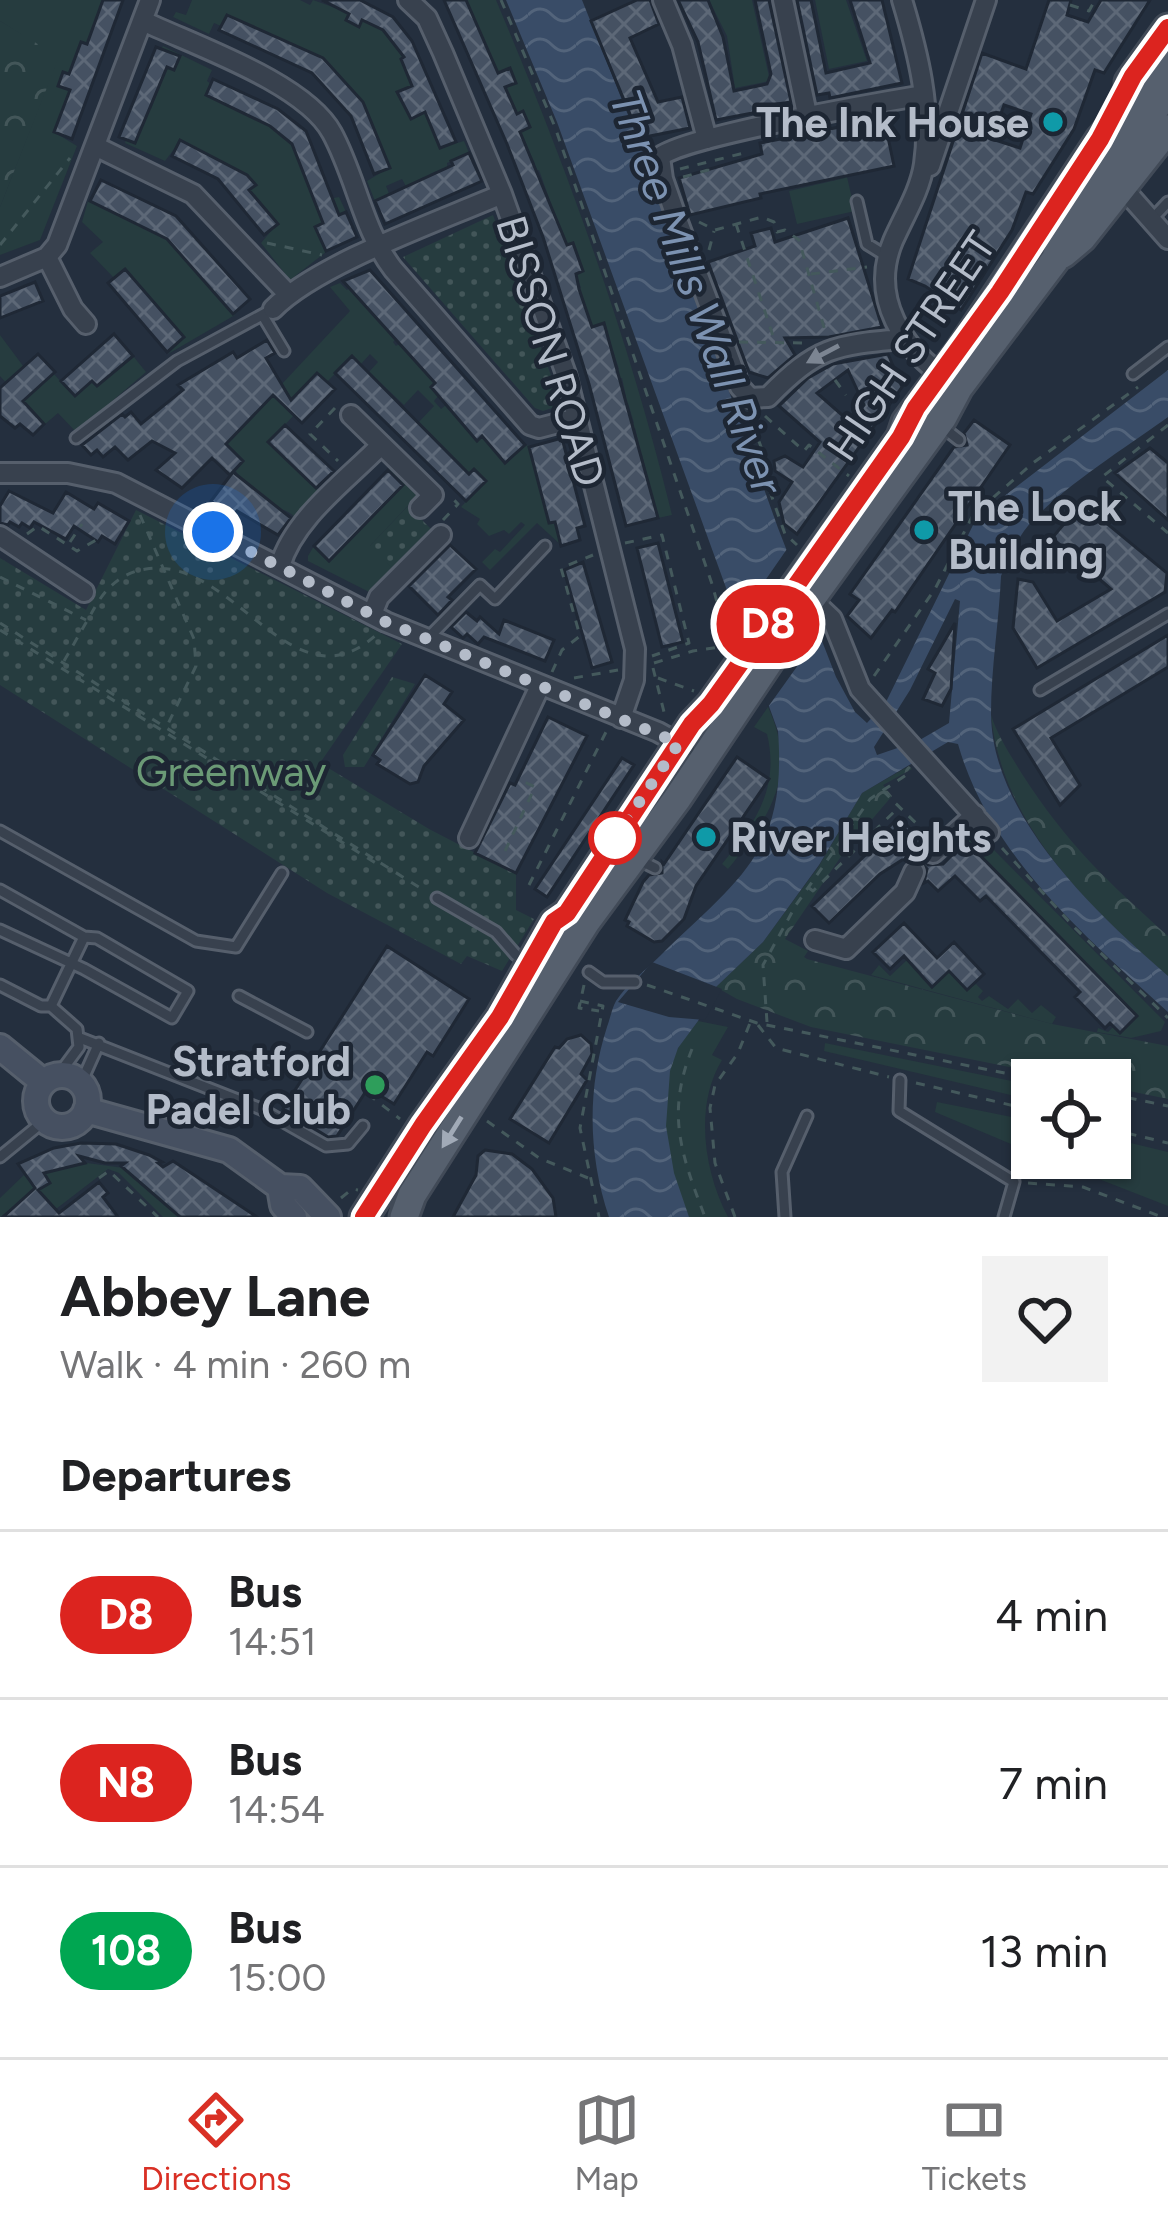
<!DOCTYPE html>
<html lang="en">
<head>
<meta charset="utf-8">
<style>
	body { margin:0; font-family:Figtree,sans-serif; background:#f2f2f2; color:#202124; height:100vh; display:flex; flex-direction:column; font-size:45px; white-space:nowrap }
	* { box-sizing:border-box; margin:0 }
	p { font-size:39px; color:#757577 }
	.icon { flex:none; width:66px; height:66px; fill:none; stroke:currentColor; stroke-width:2; stroke-linecap:round; stroke-linejoin:round }
	.map { position:relative; height:1217px; overflow:hidden }
	.sheet { display:flex; flex-direction:column; background:#fff; flex:1 }
	.sheet>* { flex:none }
	.badge { padding:0 24px; border-radius:39px; font-size:42px; line-height:78px }
	.controls { position:absolute; left:1011px; top:1059px; display:grid; gap:24px }
	.controls a { display:grid; place-items:center; width:120px; height:120px; border-radius:0px; background:#fff; box-shadow:0 3px 9px #0004; font-size:60px }
	.you { position:absolute; width:60px; height:60px; margin:-30px; border:9px solid #fff; border-radius:50%; background:#1a73e8; box-shadow:0 0 0 18px #1a73e833 }
	.map>.badge { position:absolute; translate:-50% -50%; box-shadow:0 0 0 6px #fff }
	h2 { padding:0 60px; font-size:45px; line-height:108px }
	.round { display:grid; place-items:center; flex:none; width:126px; height:126px; border-radius:0px; background:#f2f2f2 }
	.head { display:flex; align-items:center; justify-content:space-between; height:204px; padding:0 60px }
	h1 { font-size:57px; font-weight:700; line-height:90px }
	ul { padding:0; list-style:none }
	li { display:flex; align-items:center; gap:36px; height:168px; padding:0 60px; border-top:3px solid #e0e0e0 }
	li div { flex:1 }
	li b { display:block; font-size:45px }
	li em { font-style:normal }
	li .badge { min-width:132px; font-weight:700; text-align:center }
	.tab-bar { display:flex; justify-content:space-around; align-items:center; height:168px; border-top:3px solid #e0e0e0; background:#fff; font-size:33px; color:#757577 }
	.tab-bar a { display:grid; justify-items:center; gap:6px }
	.tab-bar .current { color:#d93025 }
	.map>svg:first-child { display:block }
	.green { fill:#263c3f }
	.forest { fill:url(#forest-crowns) }
	.park { fill:url(#park-dots) }
	.water { fill:url(#water-waves); fill-rule:evenodd }
	.pier { fill:#242f3e }
	.building { fill:url(#building-cross-hatch); stroke:#1f2835; stroke-width:3; fill-rule:evenodd }
	.lines { fill:none; stroke-linecap:round; stroke-linejoin:round }
	.lane-casing { stroke:#565f6c; stroke-width:15 }
	.street-casing { stroke:#565f6c; stroke-width:24 }
	.secondary-casing { stroke:#565f6c; stroke-width:30 }
	.primary-casing { stroke:#414a57; stroke-width:33 }
	.path { stroke:#44595c; stroke-width:3; stroke-dasharray:9 9; stroke-linecap:butt }
	.lane { stroke:#38414e; stroke-width:9 }
	.street { stroke:#38414e; stroke-width:18 }
	.secondary { stroke:#465061; stroke-width:24 }
	.primary { stroke:#56606e; stroke-width:27 }
	.oneway { fill:#7c8592 }
	.oneway2 { fill:#a1aab7 }
	.line-casing { stroke:#fff; stroke-width:27 }
	.line { stroke:#dc241f; stroke-width:18 }
	.walk { stroke:#b4bcc9; stroke-width:12; stroke-dasharray:0 21.6 }
	.culture-dot { fill:#0f9aa8; stroke:#1d2633; stroke-width:4.5 }
	.stop-dot { fill:#fff; stroke:#dc241f; stroke-width:6 }
	.leisure-dot { fill:#2e9e5b; stroke:#1d2633; stroke-width:4.5 }
	.labels { text-anchor:middle; stroke-width:9; stroke-linejoin:round; paint-order:stroke }
	.poi-label { font-size:42px; font-weight:bold; fill:#b4bcc9; stroke:#1d2633; text-anchor:end }
	.street-label { font-size:42px; fill:#b4bcc9; stroke:#1d2633 }
	.park-label { font-size:42px; fill:#6b9a76; stroke:#1d2633 }
	.water-label { font-size:45px; font-style:italic; fill:#7c92b1; stroke:#1d2633 }
</style>
</head>
<body>
<div class="map">
<svg width="1168" height="1217" viewBox="0 0 1168 1217">
	<defs>
		<pattern id="forest-crowns" width="20" height="18" patternUnits="userSpaceOnUse" patternTransform="scale(3)"><rect width="20" height="18" fill="#263c3f"/><path d="M2 6a3 3 0 1 1 6 0M12 15a3 3 0 1 1 6 0" fill="none" stroke="#435659"/></pattern>
		<pattern id="park-dots" width="8" height="8" patternUnits="userSpaceOnUse" patternTransform="scale(3)"><rect width="8" height="8" fill="#263c3f"/><path d="M2 2h.1M6 6h.1" fill="none" stroke="#435659" stroke-width="1.8" stroke-linecap="round"/></pattern>
		<pattern id="water-waves" width="16" height="10" patternUnits="userSpaceOnUse" patternTransform="scale(3)"><rect width="16" height="10" fill="#394c67"/><path d="M0 5q4-4 8 0t8 0" fill="none" stroke="#53647b"/></pattern>
		<pattern id="building-cross-hatch" width="8" height="8" patternUnits="userSpaceOnUse" patternTransform="scale(3)"><rect width="8" height="8" fill="#455162"/><path d="M0 0l8 8M0 8l8-8" fill="none" stroke="#5d6877"/></pattern>
	</defs>
	<rect width="100%" height="100%" fill="#242f3e"/>
	<path class="green" d="M0 0H103L87 44 81 42 83 79 63 72 58 85 70 90 54 132 77 146 40 240 0 255V207L58 58 0 21Z
		M192 0H300L310 5 313 0 341 10 354 4 347 20 359 26 362 20 382 29 400 51 409 45 412 86 398 92 412 118 436 108 428 119 439 145 455 139 457 143 464 141 469 153 447 163 448 174 444 168 430 174 432 181 427 184 424 177 411 184 413 190 409 192 402 179 386 186 392 201 385 203 382 198 375 201 367 181 389 168 310 54 227 16 221 26 214 23 209 34 173 17 176 12 186 15Z
		M464 0H496C567 168 629 338 672 515L658 518 648 481 635 484 634 479 647 475 642 455 629 458 627 453 640 449 635 428 621 431 620 427 634 423 628 403 615 406 613 401 626 397 622 378 608 381 605 374 619 369 613 351 599 354 598 349 611 344 604 324 591 327 581 294 568 293 581 288 539 170 528 173 526 169 535 164 523 138 512 142 510 136 530 127 524 112 517 114 505 87 516 82 490 77 497 70Z
		M709 0H752L770 81 735 88 727 36Z
		M815 0H846L867 61 829 69Z
		M163 46 212 70 207 81 211 84 206 95 261 122 269 107 266 123 289 142 299 131 293 147 314 202 339 197 346 212 315 227 326 252 290 280 261 243 277 224 249 190 255 185 246 173 231 186 226 179 232 167 181 140 165 161 125 143 126 140 136 143 147 114 141 105 151 109 167 67 175 70 180 56 161 49Z
		M848 150 853 175 847 177 855 211 797 224 789 191 845 178 805 185 800 160Z
		M88 201 163 234 235 315 168 354 183 338 125 270 114 278 90 253 103 242 82 222Z
		M340 283 347 290 355 283 396 339 393 342 396 346 400 343 437 377 439 395 434 401 441 409 451 401 470 423 465 428 476 440 486 432 505 462 525 445 533 446 561 545 537 523 490 570 482 562 495 549 500 552 525 525 521 522 509 534 504 530 489 536 477 524 480 519 461 507 485 482 469 474 417 424 434 406 418 390 404 405 369 372 378 362 370 354 361 364 352 356 327 382 317 373 294 415 269 442 320 491 295 517C285 508 281 511 272 505 245 490 233 473 226 444L350 311 330 287Z
		M0 335 38 386 53 373 74 396 92 381 98 386 110 366 116 371 133 356 146 372 76 432 58 413 44 425 0 376Z
		M391 466 419 494 370 546 396 571 375 595 308 561V556L314 546 330 561 403 485 388 469Z
		M768 707C799 774 770 817 728 869L722 864C755 824 780 788 767 734L754 727Z
		M975 837 989 852 993 849 1165 1022 1161 1031 1131 1038 1097 1032 1098 1028 1108 1032 1114 1026 1121 1033 1137 1016 966 841Z
		M907 960 932 986 949 971 966 990 976 984 983 991 978 997 982 1001 989 996 1008 1009 1018 999 1032 1013 1041 1005 1056 1017 1052 1024 871 975 879 965 890 976Z
		M698 1021 728 1027 712 1055 722 1060C694 1106 704 1171 728 1217H689C666 1171 655 1101 676 1052 681 1041 691 1031 698 1021Z
		M825 1043 1032 1085V1100L824 1051Z
		M937 1102 1032 1121V1153L935 1112Z
		M1110 1138 1168 1152V1206L1045 1158H1110Z
		M87 1163 124 1168 180 1217H163L119 1173 108 1169 56 1209 34 1189 18 1203 27 1214 22 1217 13 1208 0 1217V1198L24 1175 30 1182 50 1183 45 1174Z"/>
	<path class="forest" d="M0 21 59 57 0 207Z
		M991 715C998 737 1010 754 1022 774 1067 844 1107 881 1168 936V976C1089 907 1002 825 991 715Z
		M909 766 912 769 883 785 892 796 844 852 785 939 808 951 804 957 807 959 1052 1024 1168 1046V1099L1110 1087V1080H1074L811 1027 737 999 716 987 763 942 819 866 862 793Z"/>
	<path class="park" d="M493 215 553 381 558 406 543 411 535 408 403 257Z
		M408 506 435 533 396 571 369 547Z
		M136 510 402 644 320 763 429 829 516 874V910L534 919 502 971 467 956 461 964 327 893 0 685V558L86 610Z
		M392 677 415 684 364 767H345L343 755Z"/>
	<path class="water" d="M506 0H582L648 165 778 528 836 677 855 712 867 723 886 702 977 517 1168 370V417C1131 444 1045 498 1022 534 1013 547 1007 562 1001 576 999 622 991 668 991 714 992 817 1097 914 1168 976V1012C1086 937 989 855 958 744L948 742 862 793 819 865 763 942 716 987 698 1021 678 1048 670 1071 666 1126 674 1173 689 1217H609C588 1155 587 1089 607 1027 610 1019 612 1008 616 1001 627 984 647 969 661 955 741 877 787 852 778 731L557 122ZM955 599 960 601 949 723 918 741 877 755 874 747 910 690Z"/>
	<path class="pier" d="M787 549 821 633 768 707 735 624Z
		M652 962 722 989 705 1020 669 1017 618 1002Z"/>
	<path class="building" d="M103 0H123L72 139 54 132 70 90 58 86 63 72 69 74 81 42 87 44Z
		M322 0H360L393 17 412 41 456 142 440 148 425 112 411 119 397 92 412 86 401 59 404 57 383 30 362 20 359 27 346 20 349 14Z
		M444 0H466L498 73 510 68 516 83 505 87 517 114 523 111 530 127 520 132 567 245 573 243 583 271 576 274 579 289 592 327 604 323 658 518 626 526 589 384 543 237 507 144Z
		M637 0H650L659 24 630 38 658 102 682 97 690 128 640 138 591 21Z
		M678 0H708L723 37 734 91 767 84 771 74 755 0H769L791 102 777 104 778 108 716 120 698 42Z
		M797 0H811L826 73 870 63 850 0H882L902 83 830 98 829 93 817 95Z
		M1049 0H1071L1067 15 1088 22 1101 0H1150L1104 73 1095 70 1074 129 1033 194 1026 192 1012 230 961 310 925 286 908 279 982 53 1026 69ZM1004 105 1031 114 1020 148 992 139Z
		M227 15 323 58 363 102 390 168 374 174 351 116 312 73 219 30Z
		M156 47 180 56 174 70 167 67 135 143 119 137Z
		M213 79 278 109 306 131 339 215 346 212 357 237 326 251 315 227 323 223 292 144 270 126 206 95Z
		M884 118 894 166 760 194 761 198 690 215 679 178 762 154 760 143Z
		M180 140 247 175 256 185 249 190 278 224 264 235 218 179 172 156Z
		M469 153 482 181 385 224 375 201 453 165 451 161Z
		M101 180 176 216 250 299 233 314 167 239 90 201Z
		M848 218 882 327 829 337 785 338 795 355 768 378 749 372 708 262 755 246 751 233 771 228 775 242Z
		M125 269 184 337 167 352 108 283Z
		M370 270 525 445 505 463 482 436 477 441 431 387 435 383 343 281Z
		M35 282 43 301 0 318V296Z
		M114 334 133 356 97 386 92 381 75 396 61 381Z
		M267 340 275 353 266 358 291 400 317 373 335 389 302 423 273 395 226 444 243 461 230 475 212 458 182 488 156 470 175 453 152 441 128 460 115 447 103 457 97 450 91 455 82 445 122 414 125 417 131 412 141 424 183 390 178 385 233 352 237 358Z
		M38 354 55 372 23 401 44 424 33 435 20 424 15 428 0 416V388Z
		M888 354 902 387 797 534 784 524 779 502 792 482 775 471 774 461 785 456 803 467 820 442 779 406 808 378 833 364ZM848 370 864 405 850 422 817 393Z
		M352 356 469 474 474 469 486 481 466 501 335 373Z
		M974 420 1010 445 895 612 892 610 871 638 847 616 859 600 850 594 954 447 967 445 964 433Z
		M285 425 334 471 316 488 268 442Z
		M562 438 585 526 577 528 580 540 561 546 555 522 549 523 529 447Z
		M1150 448 1168 463V520L1115 473Z
		M388 470 403 485 329 561 314 546Z
		M233 472 291 518 278 535 237 511 233 515 225 507 222 510 211 501Z
		M9 491 53 513 66 492 94 509 98 503 129 521 115 544 102 536 98 542 74 526 66 539 34 522 30 528 22 523 19 527 10 522 8 525 0 523V506Z
		M1082 503 1167 573 1165 592 1037 668 1013 628 1018 579 1033 582 1057 621 1111 589 1052 538Z
		M658 543 683 642 662 647 637 548Z
		M450 545 476 569 448 597 452 600 438 615 409 586Z
		M583 562 612 662 592 668 564 570Z
		M466 612 477 621 480 617 499 634 504 620 554 640 545 661 484 637 478 644 467 634 463 638 451 627Z
		M955 623 951 689 942 706 923 699 935 673 928 669Z
		M1168 635V667L1051 738 1080 785 1060 805 1013 729Z
		M425 675 452 692 444 704 464 720 424 766 418 782 410 784 377 764 380 760 373 755Z
		M548 717 587 736 516 873 475 853 510 783 515 785Z
		M737 757 769 779 696 886 684 919 662 941 654 942 627 926 629 922 625 920 643 882 649 875 662 873V862L664 864Z
		M622 758 634 765 547 897 535 889Z
		M899 817 921 840 920 857 928 865 943 864 966 841 1137 1016 1120 1033 1110 1023 1105 1028 1075 997 1080 992 986 896 980 901 955 876 938 891 928 881 924 883 927 869 918 859 902 860 880 874 829 923 812 906 878 843 876 840Z
		M904 923 937 958 954 942 984 974 967 990 949 971 932 987 904 956 890 969 873 952Z
		M387 946 469 999 433 1056 427 1052 394 1104 368 1088 337 1136 328 1137 283 1109Z
		M581 1035 591 1044 592 1054 581 1074 587 1080 549 1143 510 1119 555 1047 559 1048 567 1039Z
		M81 1143 116 1144 149 1155 162 1162 158 1163 163 1167 173 1161 257 1217H180L121 1166 125 1163H105L79 1156 85 1163 44 1173 50 1183 38 1190 59 1213 99 1182 108 1193 103 1197 118 1217H3L35 1188 18 1164 54 1148Z
		M485 1150 512 1154 532 1169 553 1198 556 1217H453L476 1175 478 1156Z"/>
	<g class="lines">
		<g class="lane-casing">
			<path id="lane" d="M857 201 867 244 888 257
				M1152 219 1168 202
				M263 316 284 351
				M1133 374 1168 347
				M940 425 959 440
				M76 438 177 361 273 309
				M426 640 480 585 495 599 545 546
				M1040 690 1168 614
				M0 831 196 941 236 947 282 873
				M639 860 655 868
				M0 890 84 937 97 938 188 991 172 1018 84 969 0 930
				M437 898 496 932 516 955
				M589 972 603 982H635
				M0 985 41 1006H51L77 1029 79 1047 59 1074
				M239 996 307 1032
				M51 1006 84 937
				M80 1038 261 1109 326 1146 348 1144 363 1126
				M900 1080 899 1111 1014 1182 1004 1217
				M81 1083 99 1043
				M0 1157 44 1121
				M785 1217 782 1172 807 1116"/>
		</g>
		<g class="street-casing">
			<path id="street" d="M408 0 427 18 443 53 502 194 566 374 635 649 634 680 621 718
				M663 0 682 45 707 139
				M783 0 808 119
				M902 0C918 53 932 108 924 164 920 191 904 216 893 241 869 298 903 350 950 381
				M143 21C196 46 305 83 332 133 356 177 363 230 393 269L530 425 539 428 577 418
				M95 146 193 194 288 294
				M930 166 986 0
				M1122 187 1168 239
				M47 257 57 245 150 0
				M47 257 73 309 86 324
				M0 277 47 257
				M273 309C317 264 440 221 502 194
				M902 339C834 345 817 347 768 397L750 398 740 387 678 222 663 179 660 157C681 137 882 102 924 95
				M351 415 433 495 420 508
				M0 473H68L116 483 386 622 658 732 685 747
				M0 536 84 592
				M280 566C294 518 346 481 381 445
				M811 599 832 619 860 689 989 832
				M372 614 379 597 441 535
				M469 838 540 686
				M933 853 975 815
				M815 940 846 949 905 892 914 872"/>
		</g>
		<g class="secondary-casing">
			<path id="secondary" d="M0 1047 43 1082
				M36 1101a26 26 0 1 1 52 0a26 26 0 1 1-52 0Z
				M86 1110 229 1150 280 1187 300 1188 328 1217
				M280 1187 283 1205 294 1217"/>
		</g>
		<g class="primary-casing">
			<path id="primary" d="M1129 82 1168 28
				M1063 254 1082 238 1168 129
				M364 1217 423 1125 500 1017 554 922 567 913 692 724 711 704 901 437 906 422 959 352 1100 139 1168 61
				M404 1217 412 1195 586 922 677 799 811 599 943 417 959 387 1055 260 1068 225 1168 91"/>
		</g>
		<path class="path" d="M501 0 555 127 712 584 728 642
			M1070 5 1089 11 1095 0
			M680 169 748 152
			M683 177 708 170 706 164
			M699 222 715 230 762 217 774 222 777 232 785 230 799 240 825 331
			M736 224 775 342
			M267 243 322 255
			M0 245 70 158
			M709 250 714 231
			M811 274 867 267
			M739 342 802 343
			M835 380 846 395
			M335 408 310 434 338 461
			M742 412 748 428 755 431 766 460 761 466 785 534 797 545
			M765 416 804 451 809 445 849 476
			M1168 425 1102 477 1168 533
			M140 515 194 639 196 666 167 726
			M443 520 458 504 451 497
			M27 534 38 526 77 551 96 540
			M70 542 82 524
			M625 543 662 535 689 643 652 656
			M0 577 86 620
			M100 599C111 583 126 572 146 569 234 555 292 711 376 635
			M0 623 425 891
			M0 630 379 865
			M64 661 95 607
			M654 663 693 651 726 646
			M653 668 665 716
			M552 672 562 650 580 636 561 568 593 555
			M874 676 935 589 973 515 1033 463 1138 387
			M574 678 618 670
			M658 678 694 691
			M883 791 920 827
			M1002 848 1075 928 1168 1018
			M505 851 535 787 518 779
			M529 885 608 728
			M809 888 813 891 898 808
			M584 985 579 1008 599 1011
			M647 985 757 1023 1039 1080
			M580 1001 603 1006 580 1128 599 1217
			M767 1022 763 965 796 905 870 799 909 773
			M758 1025 776 1048 889 1077
			M692 1049C666 1114 681 1154 705 1217
			M916 1083 1032 1110
			M368 1094 400 1119
			M1110 1094 1168 1106
			M487 1121 539 1158 588 1178
			M1110 1129 1168 1143
			M99 1178 109 1171 158 1217
			M1028 1183 1083 1187 1162 1217
			M341 1198 352 1189 358 1190
			M735 1217 715 1163 710 1108 715 1085 738 1053 750 1023"/>
		<use href="#lane" class="lane"/>
		<use href="#street" class="street"/>
		<use href="#secondary" class="secondary"/>
		<use href="#primary" class="primary"/>
	</g>
	<defs><path id="oneway-solid" d="M-6-.8H1V-3.2L6.5 0L1 3.2V.8H-6Z" transform="scale(3)"/></defs>
	<use class="oneway" href="#oneway-solid" transform="translate(823 354) rotate(152)"/>
	<use class="oneway2" href="#oneway-solid" transform="translate(452 1132) rotate(122)"/>
	<g class="lines">
		<g class="line-casing">
			<path id="line" d="M364 1217 423 1125 500 1017 554 922 567 913 692 724 711 704 800 580 901 437 916 408 1000 292 1100 139 1133 76 1168 28"/>
		</g>
		<use href="#line" class="line"/>
		<path class="walk" d="M213 532 386 622 679 743 615 838"/>
	</g>
	<g class="culture-dot">
		<circle cx="1053" cy="122" r="12"/>
		<circle cx="924" cy="530" r="12"/>
		<circle cx="706" cy="837" r="12"/>
	</g>
	<circle class="stop-dot" cx="615" cy="838" r="24"/>
	<circle class="leisure-dot" cx="375" cy="1085" r="12"/>
	<g class="labels">
		<g class="poi-label">
			<text x="1029" y="137">The Ink House</text>
			<text x="948" y="521" text-anchor="start">The Lock<tspan x="948" dy="48">Building</tspan></text>
			<text x="730" y="852" text-anchor="start">River Heights</text>
			<text x="351" y="1076">Stratford<tspan x="351" dy="48">Padel Club</tspan></text>
		</g>
		<g class="street-label">
			<text transform="translate(911 346) rotate(-56)" y="15">HIGH STREET</text>
			<text transform="translate(551 351) rotate(73)" y="15">BISSON ROAD</text>
		</g>
		<g class="park-label">
			<text x="231" y="786">Greenway</text>
		</g>
		<g class="water-label">
			<text transform="translate(697 292) rotate(70)" y="16">Three Mills Wall River</text>
		</g>
	</g>
</svg>
<div class="controls">
<a><svg class="icon" aria-label="locate" viewBox="0 0 24 24"><circle cx="12" cy="12" r="6"/><path d="M12 2v4M12 18v4M2 12h4M18 12h4"/></svg></a>
</div>
<div class="you" style="left:213px;top:532px"></div>
<b class="badge" style="left:768px;top:624px;background:#dc241f;color:#fff">D8</b>
</div>
<section class="sheet">
<div class="head"><div><h1>Abbey Lane</h1><p>Walk · 4 min · 260 m</p></div><a class="round"><svg class="icon" aria-label="heart" viewBox="0 0 24 24"><path d="M12 20l-8-8c-3-5 5-10 8-4 3-6 11-1 8 4z"/></svg></a></div>
<h2>Departures</h2>
<ul>
<li><span class="badge" style="background:#dc241f;color:#fff">D8</span><div><b>Bus</b><p>14:51</p></div><em>4 min</em></li>
<li><span class="badge" style="background:#dc241f;color:#fff">N8</span><div><b>Bus</b><p>14:54</p></div><em>7 min</em></li>
<li><span class="badge" style="background:#00a651;color:#fff">108</span><div><b>Bus</b><p>15:00</p></div><em>13 min</em></li>
</ul>
</section>
<nav class="tab-bar">
<a class="current"><svg class="icon" aria-label="directions" viewBox="0 0 24 24"><path d="M12 3l9 9-9 9-9-9zM9 14v-3h6M13 9l2 2-2 2"/></svg>Directions</a>
<a><svg class="icon" aria-label="map" viewBox="0 0 24 24"><path d="M3 6l6-2 6 2 6-2v14l-6 2-6-2-6 2zM9 4v14M15 6v14"/></svg>Map</a>
<a><svg class="icon" aria-label="tickets" viewBox="0 0 24 24"><path d="M3 7h18v10H3zM15 7v10"/></svg>Tickets</a>
</nav>
</body>
</html>
